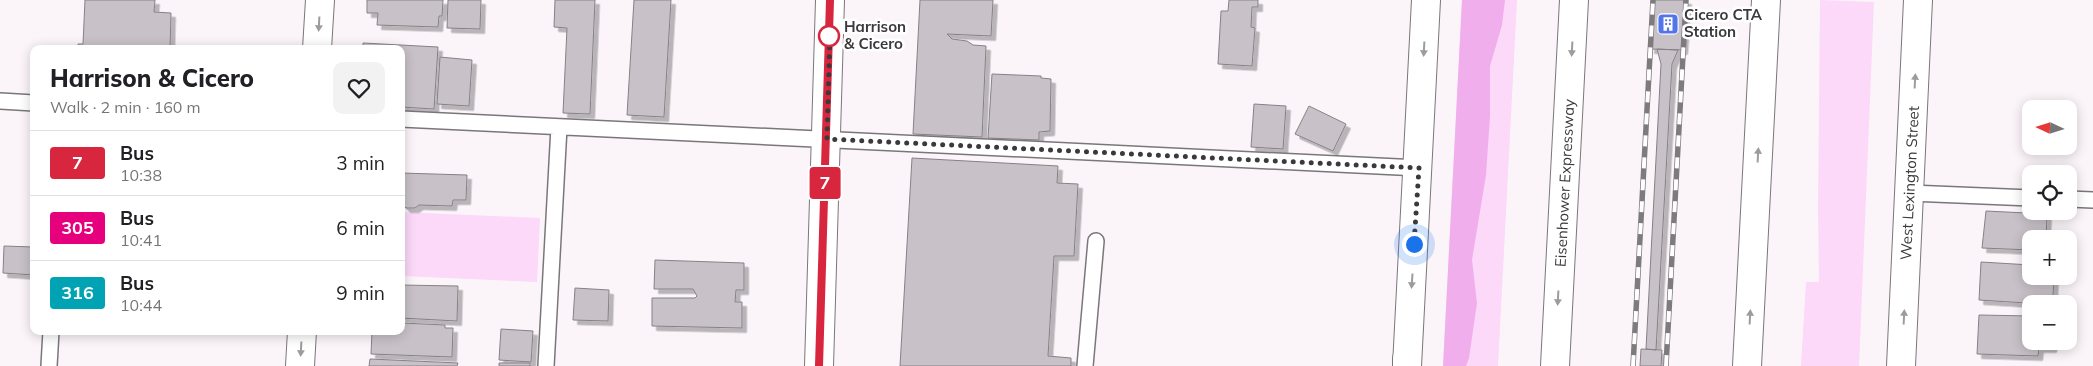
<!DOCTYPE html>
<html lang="en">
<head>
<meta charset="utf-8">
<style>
	body { margin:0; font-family:Mulish,sans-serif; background:#f2f2f2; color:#202124; height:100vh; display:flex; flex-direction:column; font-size:19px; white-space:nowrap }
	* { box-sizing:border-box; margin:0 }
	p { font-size:16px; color:#757577 }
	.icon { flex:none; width:28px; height:28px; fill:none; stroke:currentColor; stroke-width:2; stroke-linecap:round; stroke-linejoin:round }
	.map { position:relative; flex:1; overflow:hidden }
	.panel { position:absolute; left:30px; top:45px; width:375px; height:290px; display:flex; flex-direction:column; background:#fff; border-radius:10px; box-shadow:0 2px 12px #0003 }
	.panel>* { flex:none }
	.badge { padding:0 10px; border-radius:4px; font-size:18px; line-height:32px }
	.needle { width:32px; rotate:274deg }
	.fabs { position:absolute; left:2022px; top:100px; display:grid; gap:10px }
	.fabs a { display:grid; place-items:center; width:55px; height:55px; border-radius:10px; background:#fff; box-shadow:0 2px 12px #0003; font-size:25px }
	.you { position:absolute; width:25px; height:25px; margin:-12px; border:4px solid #fff; border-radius:50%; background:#1a73e8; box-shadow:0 0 0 8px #1a73e833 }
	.map>.badge { position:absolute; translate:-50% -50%; box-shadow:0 0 0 2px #fff }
	.round { display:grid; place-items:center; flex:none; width:52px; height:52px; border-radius:10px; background:#f2f2f2 }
	.overview { display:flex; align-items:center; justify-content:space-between; height:85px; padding:0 20px }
	h1 { font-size:24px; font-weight:800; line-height:38px }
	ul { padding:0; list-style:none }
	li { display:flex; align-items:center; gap:15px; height:65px; padding:0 20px; border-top:1px solid #e0e0e0 }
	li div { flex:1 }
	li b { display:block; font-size:19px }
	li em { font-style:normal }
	li .badge { min-width:55px; font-weight:700; text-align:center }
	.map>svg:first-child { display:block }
	.green { fill:#fcd8f9 }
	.forest { fill:#f1aeed }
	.building { fill:#c8c2c8; stroke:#868186; filter:url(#shadow) }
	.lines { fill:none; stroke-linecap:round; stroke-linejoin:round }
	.lane-casing { stroke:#7b767b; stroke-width:18 }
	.street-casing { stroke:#7b767b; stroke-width:30 }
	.secondary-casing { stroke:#7b767b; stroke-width:30 }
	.highway-casing { stroke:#7b767b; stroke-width:30 }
	.lane { stroke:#fff; stroke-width:15 }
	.street { stroke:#fff; stroke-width:28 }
	.secondary { stroke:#fff; stroke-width:28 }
	.highway { stroke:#fff; stroke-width:28 }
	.rail-casing { stroke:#7e7a7e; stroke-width:5.5 }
	.rail { stroke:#fff; stroke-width:4; stroke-dasharray:11; stroke-linecap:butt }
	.oneway { fill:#9d9c9d }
	.line-casing { stroke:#fff; stroke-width:11 }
	.line { stroke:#d7263d; stroke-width:8 }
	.walk { stroke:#3b393b; stroke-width:5; stroke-dasharray:0 9 }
	.stop-dot { fill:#fff; stroke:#d7263d; stroke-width:2.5 }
	.labels { text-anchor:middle; stroke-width:5; stroke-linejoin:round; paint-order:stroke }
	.poi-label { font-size:15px; font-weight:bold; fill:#3b393b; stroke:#fff; text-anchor:start }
	.stop-label { font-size:15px; font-weight:bold; fill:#3b393b; stroke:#fff; text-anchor:start }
	.street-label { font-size:15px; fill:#3b393b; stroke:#fff }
</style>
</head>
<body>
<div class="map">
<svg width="2093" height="366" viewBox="0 0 2093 366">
	<defs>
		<filter id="shadow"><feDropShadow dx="4.5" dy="4.5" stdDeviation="0" flood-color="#0004"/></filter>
	</defs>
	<rect width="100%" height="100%" fill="#fbf5fa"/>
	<path class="green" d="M1462 0H1517L1498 366H1443Z
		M1820 0 1874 2 1859 366H1801L1806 282H1819L1818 209Z
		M401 212 540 218 537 282 401 276Z"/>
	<path class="forest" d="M1462 0H1505L1502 25 1490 66V116L1486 175 1472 260 1477 303 1469 358 1466 366H1443Z"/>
	<path class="building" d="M85 0H155L154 12 171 13 170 49H78V44H83Z
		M367 0H443L442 16H439L438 27 377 25 378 13H367Z
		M448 0H481L480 29 447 28Z
		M555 0H595L590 114 563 113 567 28 554 27Z
		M634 0H671L664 117 627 115Z
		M920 0H993L991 36 947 34 952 39 967 41 973 45 986 46 982 137 913 134Z
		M1229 0H1258V7H1252L1251 27 1255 28 1252 66 1218 64 1221 11H1228Z
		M1652 0H1687L1683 50 1650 49Z
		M363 43 438 47 434 109 401 107V49H363Z
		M1657 49 1678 50 1672 64 1656 350 1646 349 1661 64Z
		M440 57 472 60 469 106 437 104Z
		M992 74 1041 76V78L1051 79 1050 131 1039 132V140L988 138Z
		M1254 104 1286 106 1283 149 1251 147Z
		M1309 106 1346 124 1333 151 1295 134Z
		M912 158 1058 166 1057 183 1078 184 1074 256H1054L1048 356 1071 358V366H900Z
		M401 173 467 175 466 200H453L452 206 419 205 415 208H406L401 203Z
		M1986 211 2047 214 2046 239H2031V250L1982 248Z
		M4 246 34 247V275L3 273Z
		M655 260 744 263V290H736L735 302H742V328L652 326V298H695L697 296 693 289H654Z
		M1981 262 2031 265V276L2054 278 2053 296H2043L2042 304 1979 300Z
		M401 285 458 286 457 321 401 318Z
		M575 288 609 290 608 321 573 320Z
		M1979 315 2031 316V341H2053L2052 348H2039L2038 356 1977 354Z
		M401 323 445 325V328H453L452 357 371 354 372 331H401Z
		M501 329 533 331 531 362 499 360Z
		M1641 349 1662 350 1661 366H1640Z
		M370 359 458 363 457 366H369Z
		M499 363H530V366H499Z"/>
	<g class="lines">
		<g class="lane-casing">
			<path id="lane" d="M0 101 34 103
				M401 119 1419 168
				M1910 193 2031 198
				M2069 199 2093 200
				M49 366 51 331
				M546 366 559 127
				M1085 366 1096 241"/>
		</g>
		<g class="street-casing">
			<path id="street" d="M317 49 320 0
				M300 366 302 331"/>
		</g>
		<g class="secondary-casing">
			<path id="secondary" d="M819 366 830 0
				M1407 366 1426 0
				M1901 366 1918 0"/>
		</g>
		<g class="highway-casing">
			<path id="highway" d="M1407 359V366
				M1555 366 1574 0
				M1747 366 1766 0"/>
		</g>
		<use href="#lane" class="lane"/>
		<use href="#street" class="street"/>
		<use href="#secondary" class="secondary"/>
		<use href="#highway" class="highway"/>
		<g class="rail-casing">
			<path id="rail" d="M1633 366 1653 0
				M1666 366 1686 0"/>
		</g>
		<use href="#rail" class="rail"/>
	</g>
	<defs><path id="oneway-solid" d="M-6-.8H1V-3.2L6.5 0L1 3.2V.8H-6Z" transform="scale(1.25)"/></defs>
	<g class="oneway">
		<use href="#oneway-solid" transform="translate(319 24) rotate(93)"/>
		<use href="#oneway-solid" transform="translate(1424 49) rotate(93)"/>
		<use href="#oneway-solid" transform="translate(1572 49) rotate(93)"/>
		<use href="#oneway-solid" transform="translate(1915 81) rotate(-87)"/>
		<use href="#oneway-solid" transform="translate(1758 155) rotate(-87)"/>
		<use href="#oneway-solid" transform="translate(1412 281) rotate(94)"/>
		<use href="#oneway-solid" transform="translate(1558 298) rotate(93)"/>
		<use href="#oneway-solid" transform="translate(1750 317) rotate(-87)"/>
		<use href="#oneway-solid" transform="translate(1904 317) rotate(-87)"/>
		<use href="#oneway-solid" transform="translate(301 349) rotate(93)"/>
	</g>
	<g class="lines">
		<g class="line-casing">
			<path id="line" d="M819 366 830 0"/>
		</g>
		<use href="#line" class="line"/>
		<path class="walk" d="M829 36 830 33 827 139 1419 168 1414 244"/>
	</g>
	<defs>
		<g id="building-square" transform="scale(1.125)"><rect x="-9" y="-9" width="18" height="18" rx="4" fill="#5275ea" stroke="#fff"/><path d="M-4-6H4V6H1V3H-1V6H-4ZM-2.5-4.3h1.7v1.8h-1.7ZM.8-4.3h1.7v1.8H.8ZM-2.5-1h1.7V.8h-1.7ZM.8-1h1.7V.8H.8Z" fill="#fff"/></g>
	</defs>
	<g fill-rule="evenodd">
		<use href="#building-square" x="1668" y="24"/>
	</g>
	<circle class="stop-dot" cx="829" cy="36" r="10"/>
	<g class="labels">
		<g class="poi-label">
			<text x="1684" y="20">Cicero CTA<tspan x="1684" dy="17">Station</tspan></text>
		</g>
		<g class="stop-label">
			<text x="844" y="32">Harrison<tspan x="844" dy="17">&amp; Cicero</tspan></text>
		</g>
		<g class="street-label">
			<text transform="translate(1565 183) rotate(-87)" y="5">Eisenhower Expressway</text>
			<text transform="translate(1910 183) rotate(-87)" y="5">West Lexington Street</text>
		</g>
	</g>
</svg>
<div class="fabs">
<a><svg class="needle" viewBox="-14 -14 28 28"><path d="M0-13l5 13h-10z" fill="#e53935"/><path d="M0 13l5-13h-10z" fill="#757577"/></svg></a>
<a><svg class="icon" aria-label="locate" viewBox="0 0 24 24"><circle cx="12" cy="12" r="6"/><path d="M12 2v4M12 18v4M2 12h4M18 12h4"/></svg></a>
<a>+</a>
<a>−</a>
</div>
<div class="you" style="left:1414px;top:244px"></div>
<b class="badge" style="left:825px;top:183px;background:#d7263d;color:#fff">7</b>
<section class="panel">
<div class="overview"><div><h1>Harrison &amp; Cicero</h1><p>Walk · 2 min · 160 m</p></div><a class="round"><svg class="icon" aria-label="heart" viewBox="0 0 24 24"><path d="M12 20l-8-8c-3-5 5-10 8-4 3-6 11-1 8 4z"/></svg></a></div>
<ul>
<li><span class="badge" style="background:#d7263d;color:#fff">7</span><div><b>Bus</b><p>10:38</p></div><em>3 min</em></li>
<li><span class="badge" style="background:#e6007e;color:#fff">305</span><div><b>Bus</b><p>10:41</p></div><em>6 min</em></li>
<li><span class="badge" style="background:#00a3b4;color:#fff">316</span><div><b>Bus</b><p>10:44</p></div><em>9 min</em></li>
</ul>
</section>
</div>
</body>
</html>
